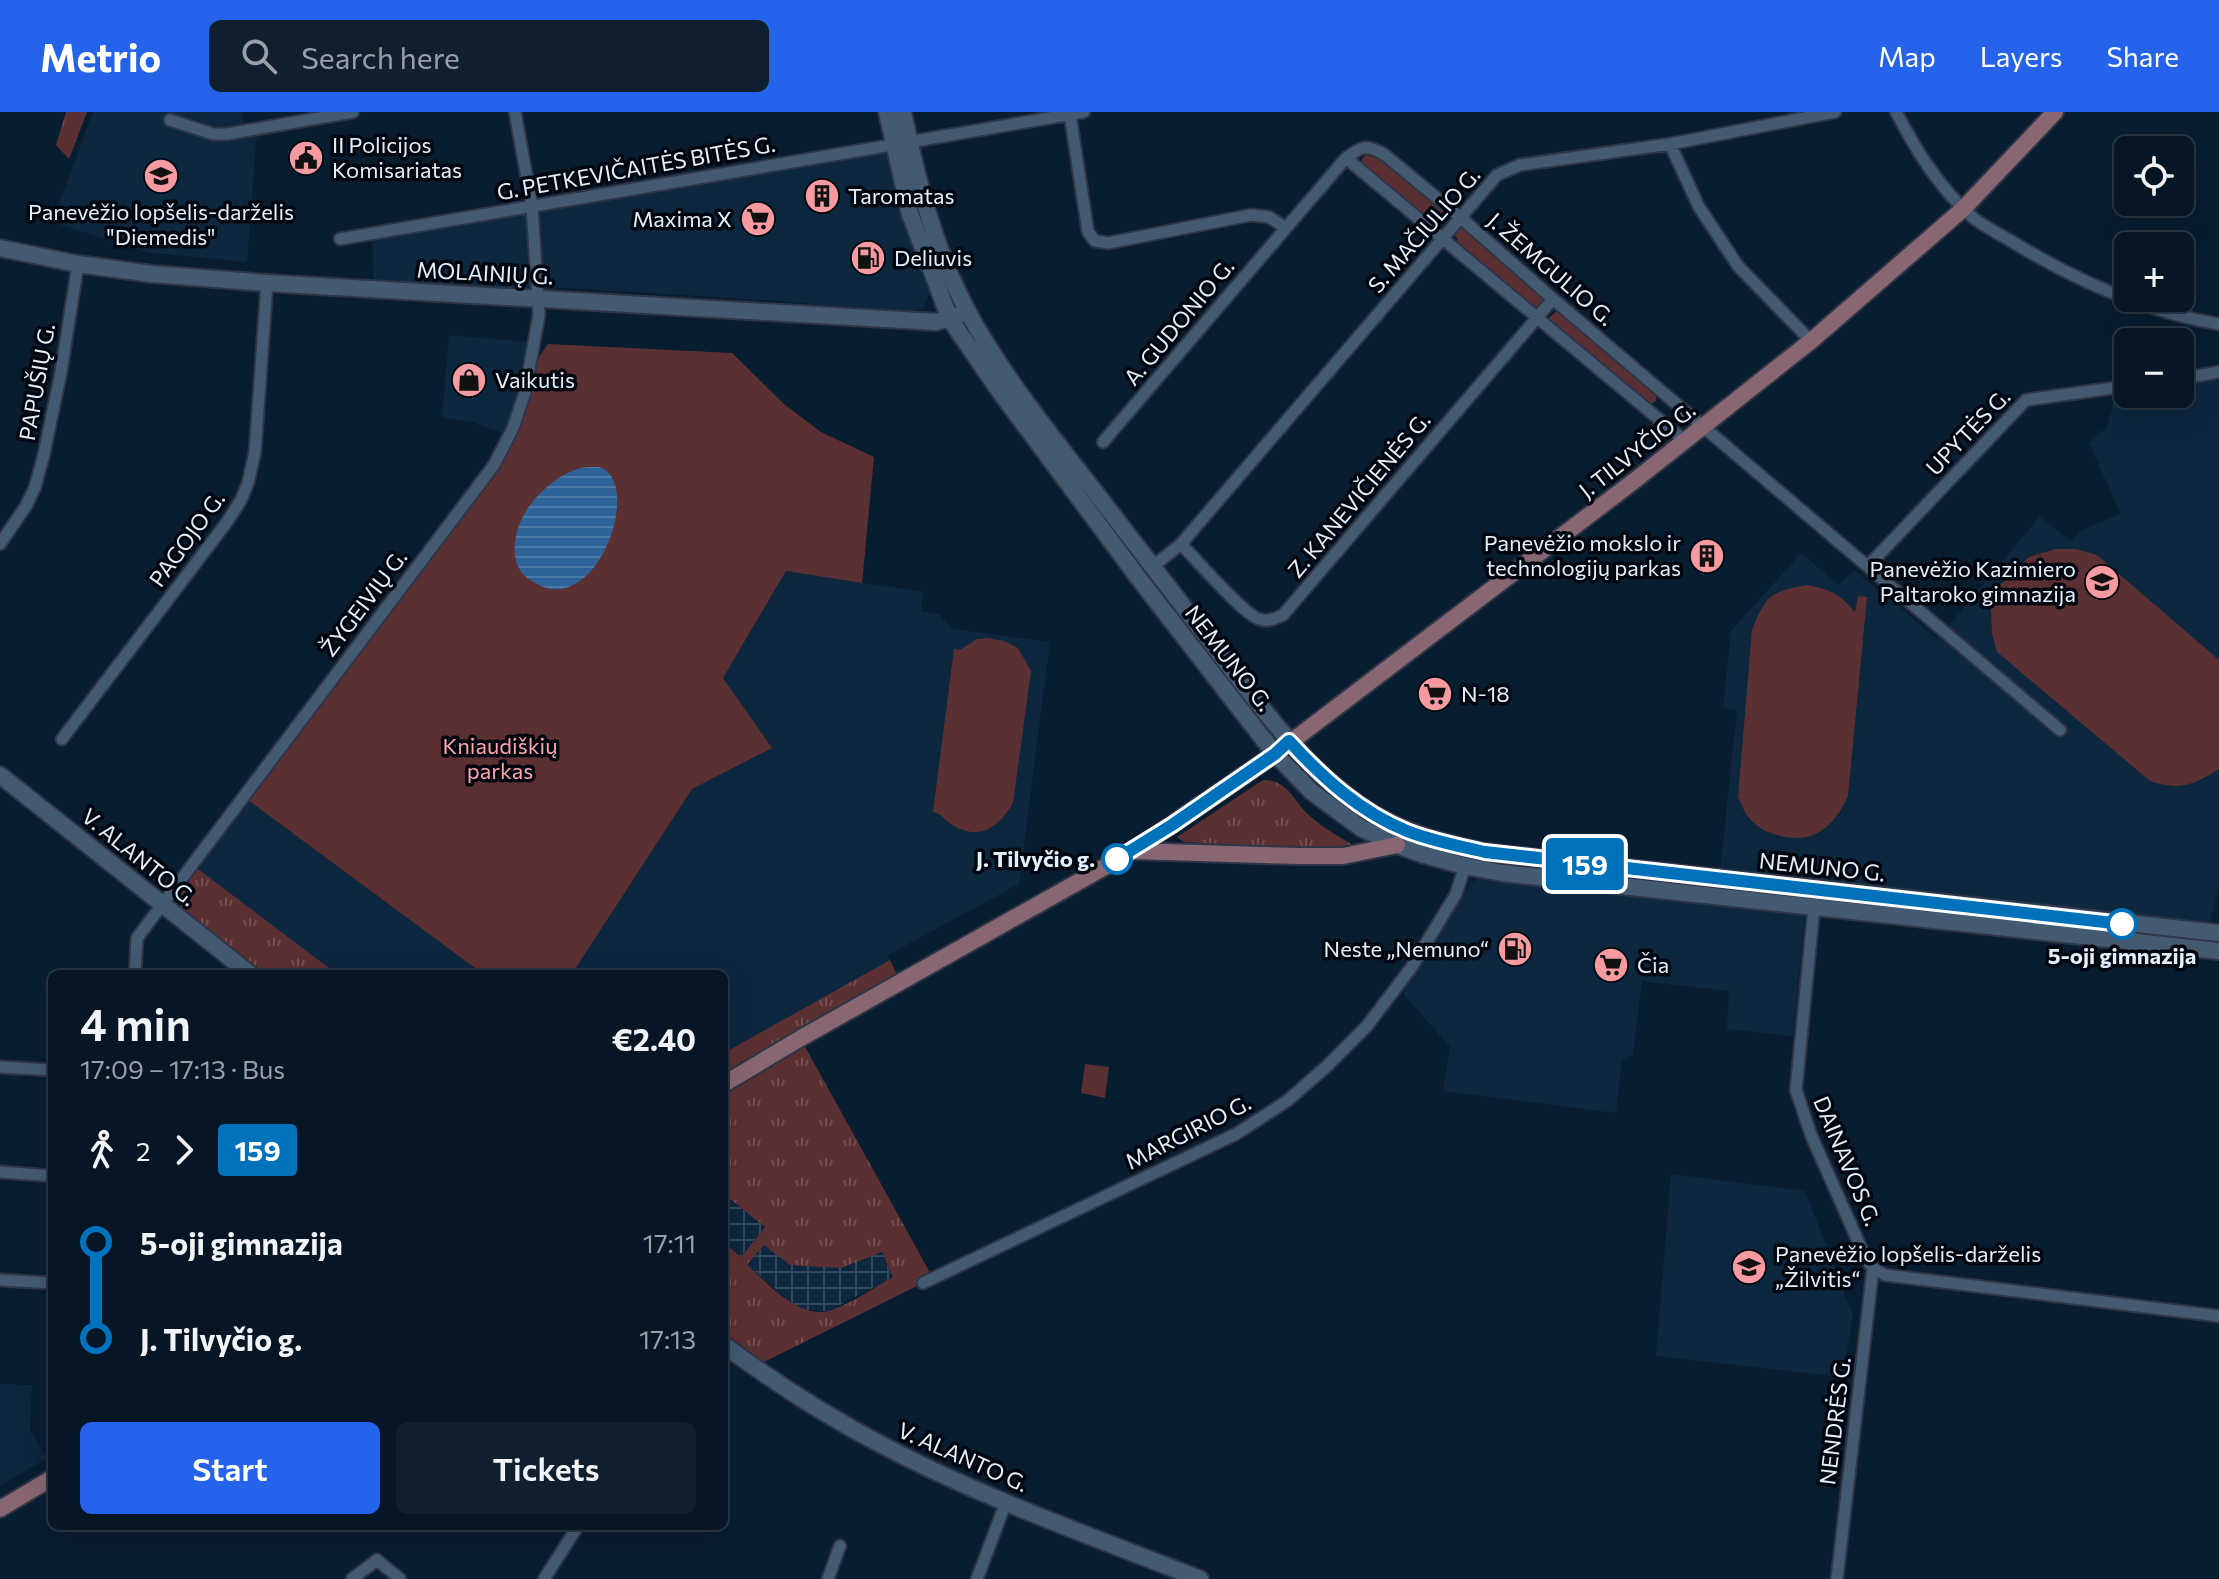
<!DOCTYPE html>
<html lang="en">
<head>
<meta charset="utf-8">
<style>
	body { margin:0; font-family:Commissioner,sans-serif; background:#101f2d; color:#f1f3f6; height:100vh; display:flex; flex-direction:column; font-size:30px; white-space:nowrap }
	* { box-sizing:border-box; margin:0 }
	p { font-size:26px; color:#989fa7 }
	.icon { flex:none; width:44px; height:44px; fill:none; stroke:currentColor; stroke-width:2; stroke-linecap:round; stroke-linejoin:round }
	.map { position:relative; flex:1; overflow:hidden }
	.drawer { position:absolute; left:48px; top:858px; width:680px; height:560px; display:flex; flex-direction:column; background:#071625; border-radius:12px; box-shadow:0 8px 32px #0002,0 0 0 2px #283542 }
	.drawer>* { flex:none }
	.badge { padding:0 16px; border-radius:6px; font-size:28px; line-height:52px }
	.buttons { position:absolute; left:2114px; top:24px; display:grid; gap:16px }
	.buttons a { display:grid; place-items:center; width:80px; height:80px; border-radius:12px; background:#071625; box-shadow:0 8px 32px #0002,0 0 0 2px #283542; font-size:40px }
	.map>.badge { position:absolute; translate:-50% -50%; box-shadow:0 0 0 4px #fff }
	.legs { display:flex; align-items:center; gap:12px; height:88px; padding:0 32px; font-size:26px }
	.legs p { margin-inline-start:auto }
	.summary { display:flex; align-items:center; justify-content:space-between; height:136px; padding:0 32px }
	h1 { font-size:44px; font-weight:600; line-height:60px }
	.button { display:flex; gap:16px; margin-top:auto; padding:16px 32px }
	.button a { flex:1; height:92px; border-radius:12px; background:#2563eb; color:#fff; font-size:32px; font-weight:600; line-height:92px; text-align:center }
	.button a+a { background:#101f2d; color:#f1f3f6 }
	ul { padding:0 32px; list-style:none }
	li { display:flex; align-items:center; gap:28px; height:96px; font-size:30px }
	li i { display:grid; place-items:center; width:12px; height:100%; margin:0 10px; background:currentColor }
	li i::after { content:''; width:20px; height:20px; margin:-10px; border:6px solid; border-radius:50%; background:#071625 }
	li p { margin-inline-start:auto }
	li:first-child i { background:linear-gradient(#0000 50%,currentColor 0) }
	li:last-child i { background:linear-gradient(currentColor 50%,#0000 0) }
	header { display:flex; align-items:center; gap:48px; box-sizing:border-box; height:112px; padding:0 40px; background:#2563eb; color:#fff }
	header strong { font-size:38px }
	nav { display:flex; gap:44px; margin-inline-start:auto; font-size:28px }
	.search { width:560px; height:72px; background:#101f2d; display:flex; align-items:center; gap:20px; box-sizing:border-box; padding:0 28px; border-radius:12px; color:#989fa7; font-size:30px }
	.map>svg:first-child { display:block }
	.built { fill:#0d273f }
	.industrial { fill:url(#industrial-grid) }
	.grass { fill:url(#grass-tufts); fill-rule:evenodd }
	.park { fill:#5b3033 }
	.water { fill:url(#water-rules) }
	.lines { fill:none; stroke-linecap:round; stroke-linejoin:round }
	.street-casing { stroke:#2d3546; stroke-width:15 }
	.secondary-casing { stroke:#2d3546; stroke-width:20 }
	.primary-casing { stroke:#2d3546; stroke-width:20 }
	.street { stroke:#445a71; stroke-width:11 }
	.secondary { stroke:#445a71; stroke-width:16 }
	.primary { stroke:#886672; stroke-width:16 }
	.line-1-casing { stroke:#fff; stroke-width:18 }
	.line-1 { stroke:#0072bc; stroke-width:12 }
	.stop-1-dot { fill:#fff; stroke:#0072bc; stroke-width:4 }
	.labels { text-anchor:middle; stroke-width:7; stroke-linejoin:round; paint-order:stroke }
	.poi-label { font-size:22px; fill:#e2effc; stroke:#02070f; text-anchor:start }
	.street-label { font-size:22px; fill:#e2effc; stroke:#02070f }
	.park-label { font-size:22px; fill:#fea5aa; stroke:#02070f }
	.stop-label { font-size:22px; font-weight:bold; fill:#e2effc; stroke:#02070f; text-anchor:end }
</style>
</head>
<body>
<header>
<strong>Metrio</strong>
<div class="search"><svg class="icon" aria-label="search" viewBox="0 0 24 24"><circle cx="10" cy="10" r="6"/><path d="M15 15l6 6"/></svg>Search here</div>
<nav><a>Map</a><a>Layers</a><a>Share</a></nav>
</header>
<div class="map">
<svg width="2219" height="1467" viewBox="0 0 2219 1467">
	<defs>
		<pattern id="industrial-grid" width="8" height="8" patternUnits="userSpaceOnUse" patternTransform="scale(2)"><rect width="8" height="8" fill="#0d273f"/><path d="M0 4h8M4 0v8" fill="none" stroke="#30475c"/></pattern>
		<pattern id="grass-tufts" width="24" height="20" patternUnits="userSpaceOnUse" patternTransform="scale(2)"><rect width="24" height="20" fill="#5b3033"/><path d="M3 7l-1-3M5 7V3M7 7l1-3M15 17l-1-3M17 17v-4M19 17l1-3" fill="none" stroke="#724e51"/></pattern>
		<pattern id="water-rules" width="6" height="5" patternUnits="userSpaceOnUse" patternTransform="scale(2)"><rect width="6" height="5" fill="#2d6398"/><path d="M0 2.5h6" fill="none" stroke="#4b7aa7"/></pattern>
	</defs>
	<rect width="100%" height="100%" fill="#091d31"/>
	<path class="built" d="M93 0H241L244 15 257 18 247 150 146 140 52 110Z
		M882 40 887 44 890 51 930 176 927 189 922 196 914 201 781 189 551 175 515 177 374 169 372 124 541 100Z
		M449 223 527 230 520 280 505 322 473 310 442 306Z
		M2219 265V775L2209 813 1720 760 1737 598 1723 595 1731 519 1801 441 1839 473 1854 458 1938 527 2040 404 2070 429 2080 419 2121 402 2089 331 2107 315 2116 280 2128 278V282H2180V271Z
		M786 459 923 480 921 499 938 502 954 517 1050 530 1019 772 888 843 890 848 724 941V862H572L692 677 771 636 723 566Z
		M248 688 483 862H337L198 757Z
		M1483 766 1805 802 1793 924 1727 917 1729 879 1642 869 1633 942 1622 948 1616 1001 1443 979 1450 935 1402 880 1469 774 1475 768Z
		M1671 1062 1805 1079 1853 1203 1842 1265 1656 1244Z
		M0 1272 32 1273 30 1318 47 1346 0 1374Z"/>
	<path class="industrial" d="M724 1082 765 1115 741 1145 724 1131Z
		M764 1133 882 1140 893 1165 829 1199 806 1198 792 1191 747 1153Z"/>
	<path class="grass" d="M66 0H87L69 47 56 33Z
		M1369 40 1376 41 1445 101 1448 107 1444 113H1438L1363 52 1362 47Z
		M1462 117 1466 118 1543 185 1544 191 1535 195 1459 131 1455 123 1457 119Z
		M1557 198 1656 281V289L1651 292 1647 291 1550 209 1549 206Z
		M965 215 1013 287 1021 293 1261 605 1257 608 1051 341 988 255Z
		M1305 656 1358 700 1578 758 1577 762C1511 754 1441 750 1380 718 1350 703 1325 682 1301 659Z
		M1263 668C1289 668 1294 691 1311 705 1324 716 1339 725 1353 733L1304 737 1184 730 1177 725Z
		M198 757 337 862H263L181 797C176 777 185 772 198 757Z
		M1584 758 1832 785 1831 791 1584 763Z
		M1838 786 2219 827V832L1837 791Z
		M890 848 898 864 724 961V941Z
		M803 931 933 1166 754 1255 724 1233V1131L741 1145 765 1115 724 1082V977ZM764 1133 790 1153 841 1156 882 1140 893 1165C873 1176 853 1190 832 1198 800 1209 769 1172 747 1153Z"/>
	<path class="park" d="M548 232 732 241 784 292 821 320 874 345 862 471 786 459 723 566 772 636 692 677 572 862H483L248 688 497 354 539 245Z
		M2056 437H2076L2097 443 2219 548V657C2193 673 2181 679 2150 669L1997 540 1992 522 1991 495 1998 475 2029 445Z
		M1807 473C1831 478 1839 481 1855 500L1858 484 1867 485 1848 684C1832 719 1809 735 1771 721 1762 718 1752 711 1746 702 1743 697 1741 690 1738 685L1752 518C1766 483 1770 480 1807 473Z
		M988 526 1004 529 1018 536 1031 559 1013 691C1000 714 980 729 954 714 945 709 943 702 933 700L954 537 960 538 977 527Z
		M1085 952 1109 955 1105 986 1081 981Z"/>
	<path class="water" d="M587 355C588 355 598 355 599 355 643 368 601 499 541 474 531 469 522 464 518 454 510 436 517 412 528 396 541 377 564 358 587 355Z"/>
	<g class="lines">
		<g class="street-casing">
			<path id="street" d="M1896 0C1916 38 1938 74 1970 103 1982 114 1998 121 2011 129 2075 168 2145 200 2219 212
				M1070 2 1088 120 1095 129 1108 131 1251 103 1269 105 1286 116
				M170 8 213 22H227L353 0
				M909 30 1084 0
				M1670 32 1699 95 1738 154 1811 229
				M1346 46 1685 329
				M340 127 892 33
				M2180 267 2219 260
				M1103 330 1346 46C1362 34 1367 32 1385 43L1460 105 1553 187 2060 618
				M0 432 26 394 35 375 44 342 61 260 78 152
				M1181 432C1195 446 1243 502 1259 507 1268 510 1274 507 1283 503L1553 187
				M1868 454 2026 288 2128 274
				M1152 455 1181 432 1497 63 1520 53 1670 32 1835 0
				M62 627 227 410 241 388 248 371 255 340 267 171
				M1814 795 1796 978 1811 1023 1866 1147 1873 1156 1885 1163 2219 1204
				M135 862 137 826 494 353 513 316 525 280 539 203 532 94 515 0
				M0 955 52 958
				M0 1060 52 1064
				M0 1168 52 1171
				M923 1171 1236 1022 1287 989 1326 955 1367 914 1411 856 1456 782 1465 754
				M352 1467 377 1448 400 1467
				M544 1467 578 1414
				M828 1467 840 1434
				M977 1467 1006 1390
				M1837 1467 1873 1156"/>
		</g>
		<g class="secondary-casing">
			<path id="secondary" d="M887 0 910 102 950 207 998 277 1140 468 1275 642 1312 680 1361 716 1397 733 1421 742 1465 754 1502 761 2219 839
				M903 0C917 68 935 139 968 200 1007 273 1069 345 1119 411 1156 459 1193 507 1230 555 1272 609 1313 665 1372 701 1406 722 1446 731 1485 740L2219 821
				M0 136 78 152 152 162 267 171 936 210 959 203
				M0 663 250 862
				M724 1233C775 1271 828 1305 884 1334 985 1387 1094 1425 1200 1467"/>
		</g>
		<g class="primary-casing">
			<path id="primary" d="M1133 739 1298 744H1343L1397 733
				M724 972 801 926 1133 739 1275 642 1634 369 1811 229 1963 97 2055 0
				M0 1397 52 1366"/>
		</g>
		<use href="#street" class="street"/>
		<use href="#secondary" class="secondary"/>
		<use href="#primary" class="primary"/>
	</g>
	<g class="lines">
		<g class="line-1-casing">
			<path id="line-1" d="M1117 747 1172 713 1275 642 1289 629C1323 666 1360 700 1407 719 1432 729 1459 734 1485 740L2122 812"/>
		</g>
		<use href="#line-1" class="line-1"/>
	</g>
	<defs>
		<g id="civic-disc" transform="scale(1.8)"><circle r="9.5" fill="#f49aa0" stroke="#02070f"/><path d="M-.6-6.5H3V-4.5H.6V-3L4-1V1h2V6H-6V1h2V-1L-.6-3ZM-1.2 2.5V6h2.4V2.5Z" fill="#111"/></g>
		<g id="school-disc" transform="scale(1.8)"><circle r="9.5" fill="#f49aa0" stroke="#02070f"/><path d="M0-5L7-2L0 1L-7-2ZM-4 1L0 2.5L4 1V4Q0 6-4 4Z" fill="#111"/></g>
		<g id="building-disc" transform="scale(1.8)"><circle r="9.5" fill="#f49aa0" stroke="#02070f"/><path d="M-4-6H4V6H1V3H-1V6H-4ZM-2.5-4.3h1.7v1.8h-1.7ZM.8-4.3h1.7v1.8H.8ZM-2.5-1h1.7V.8h-1.7ZM.8-1h1.7V.8H.8Z" fill="#111"/></g>
		<g id="supermarket-disc" transform="scale(1.8)"><circle r="9.5" fill="#f49aa0" stroke="#02070f"/><path d="M-6-5.5h2.5l.6 2H6L4.5 2H-2.5L-4.4-4H-6ZM-1.5 3.2a1.3 1.3 0 1 0 .1 0ZM3 3.2a1.3 1.3 0 1 0 .1 0Z" fill="#111"/></g>
		<g id="fuel-disc" transform="scale(1.8)"><circle r="9.5" fill="#f49aa0" stroke="#02070f"/><path d="M-5.5-6h7V0h2V4h1.3V-2.5L3-4.5l.8-.8L6-3V5H2.5V1h-1V6h-7ZM-4.2-4.7v3.2H.2V-4.7Z" fill="#111"/></g>
		<g id="shop-disc" transform="scale(1.8)"><circle r="9.5" fill="#f49aa0" stroke="#02070f"/><path d="M-5-2.5h2.3a2.7 3.5 0 0 1 5.4 0H5L5.5 6h-11ZM-1.5-2.5h3a1.5 2.3 0 0 0-3 0Z" fill="#111"/></g>
	</defs>
	<g fill-rule="evenodd">
		<use href="#civic-disc" x="306" y="46"/>
		<use href="#school-disc" x="161" y="64"/>
		<use href="#building-disc" x="822" y="84"/>
		<use href="#supermarket-disc" x="758" y="107"/>
		<use href="#fuel-disc" x="868" y="146"/>
		<use href="#shop-disc" x="469" y="268"/>
		<use href="#building-disc" x="1707" y="444"/>
		<use href="#school-disc" x="2102" y="470"/>
		<use href="#supermarket-disc" x="1435" y="582"/>
		<use href="#fuel-disc" x="1515" y="837"/>
		<use href="#supermarket-disc" x="1611" y="853"/>
		<use href="#school-disc" x="1749" y="1155"/>
	</g>
	<g class="stop-1-dot">
		<circle cx="1117" cy="747" r="14"/>
		<circle cx="2122" cy="812" r="14"/>
	</g>
	<g class="labels">
		<g class="poi-label">
			<text x="332" y="41">II Policijos<tspan x="332" dy="25">Komisariatas</tspan></text>
			<text x="848" y="92">Taromatas</text>
			<text x="161" y="108" text-anchor="middle">Panevėžio lopšelis-darželis<tspan x="161" dy="25">"Diemedis"</tspan></text>
			<text x="732" y="115" text-anchor="end">Maxima X</text>
			<text x="894" y="154">Deliuvis</text>
			<text x="495" y="276">Vaikutis</text>
			<text x="1681" y="439" text-anchor="end">Panevėžio mokslo ir<tspan x="1681" dy="25">technologijų parkas</tspan></text>
			<text x="2076" y="465" text-anchor="end">Panevėžio Kazimiero<tspan x="2076" dy="25">Paltaroko gimnazija</tspan></text>
			<text x="1461" y="590">N-18</text>
			<text x="1489" y="845" text-anchor="end">Neste „Nemuno“</text>
			<text x="1637" y="861">Čia</text>
			<text x="1775" y="1150">Panevėžio lopšelis-darželis<tspan x="1775" dy="25">„Žilvitis“</tspan></text>
		</g>
		<g class="street-label">
			<text transform="translate(636 56) rotate(-10)" y="8">G. PETKEVIČAITĖS BITĖS G.</text>
			<text transform="translate(1424 118) rotate(-49)" y="8">S. MAČIULIO G.</text>
			<text transform="translate(1551 157) rotate(41)" y="8">J. ŽEMGULIO G.</text>
			<text transform="translate(485 161) rotate(3)" y="8">MOLAINIŲ G.</text>
			<text transform="translate(1179 210) rotate(-50)" y="8">A. GUDONIO G.</text>
			<text transform="translate(37 270) rotate(-80)" y="8">PAPUŠIŲ G.</text>
			<text transform="translate(1968 320) rotate(-46)" y="8">UPYTĖS G.</text>
			<text transform="translate(1637 338) rotate(-38)" y="8">J. TILVYČIO G.</text>
			<text transform="translate(1359 383) rotate(-50)" y="8">Z. KANEVIČIENĖS G.</text>
			<text transform="translate(187 427) rotate(-54)" y="8">PAGOJO G.</text>
			<text transform="translate(364 491) rotate(-53)" y="8">ŽYGEIVIŲ G.</text>
			<text transform="translate(1229 546) rotate(52)" y="8">NEMUNO G.</text>
			<text transform="translate(139 745) rotate(39)" y="8">V. ALANTO G.</text>
			<text transform="translate(1822 755) rotate(6)" y="8">NEMUNO G.</text>
			<text transform="translate(1188 1020) rotate(-27)" y="8">MARGIRIO G.</text>
			<text transform="translate(1847 1049) rotate(67)" y="8">DAINAVOS G.</text>
			<text transform="translate(1835 1309) rotate(-83)" y="8">NENDRĖS G.</text>
			<text transform="translate(963 1345) rotate(24)" y="8">V. ALANTO G.</text>
		</g>
		<g class="park-label">
			<text x="500" y="642">Kniaudiškių<tspan x="500" dy="25">parkas</tspan></text>
		</g>
		<g class="stop-label">
			<text x="1095" y="755">J. Tilvyčio g.</text>
			<text x="2122" y="852" text-anchor="middle">5-oji gimnazija</text>
		</g>
	</g>
</svg>
<div class="buttons">
<a><svg class="icon" aria-label="locate" viewBox="0 0 24 24"><circle cx="12" cy="12" r="6"/><path d="M12 2v4M12 18v4M2 12h4M18 12h4"/></svg></a>
<a>+</a>
<a>−</a>
</div>
<b class="badge" style="left:1585px;top:752px;background:#0072bc;color:#fff">159</b>
<section class="drawer">
<div class="summary"><div><h1>4 min</h1><p>17:09 – 17:13 · Bus</p></div><b>€2.40</b></div>
<div class="legs"><svg class="icon" aria-label="walk" viewBox="0 0 24 24"><circle cx="13" cy="4" r="2"/><path d="M13 8l-2 6 4 7M11 14l-3 7M7 12l3-4h3l4 4"/></svg>2<svg class="icon" aria-label="forward" viewBox="0 0 24 24"><path d="M9 5l7 7-7 7"/></svg><b class="badge" style="background:#0072bc;color:#fff">159</b></div>
<ul>
<li><i style="color:#0072bc"></i><b>5-oji gimnazija</b><p>17:11</p></li>
<li><i style="color:#0072bc"></i><b>J. Tilvyčio g.</b><p>17:13</p></li>
</ul>
<div class="button"><a>Start</a><a>Tickets</a></div>
</section>
</div>
</body>
</html>
